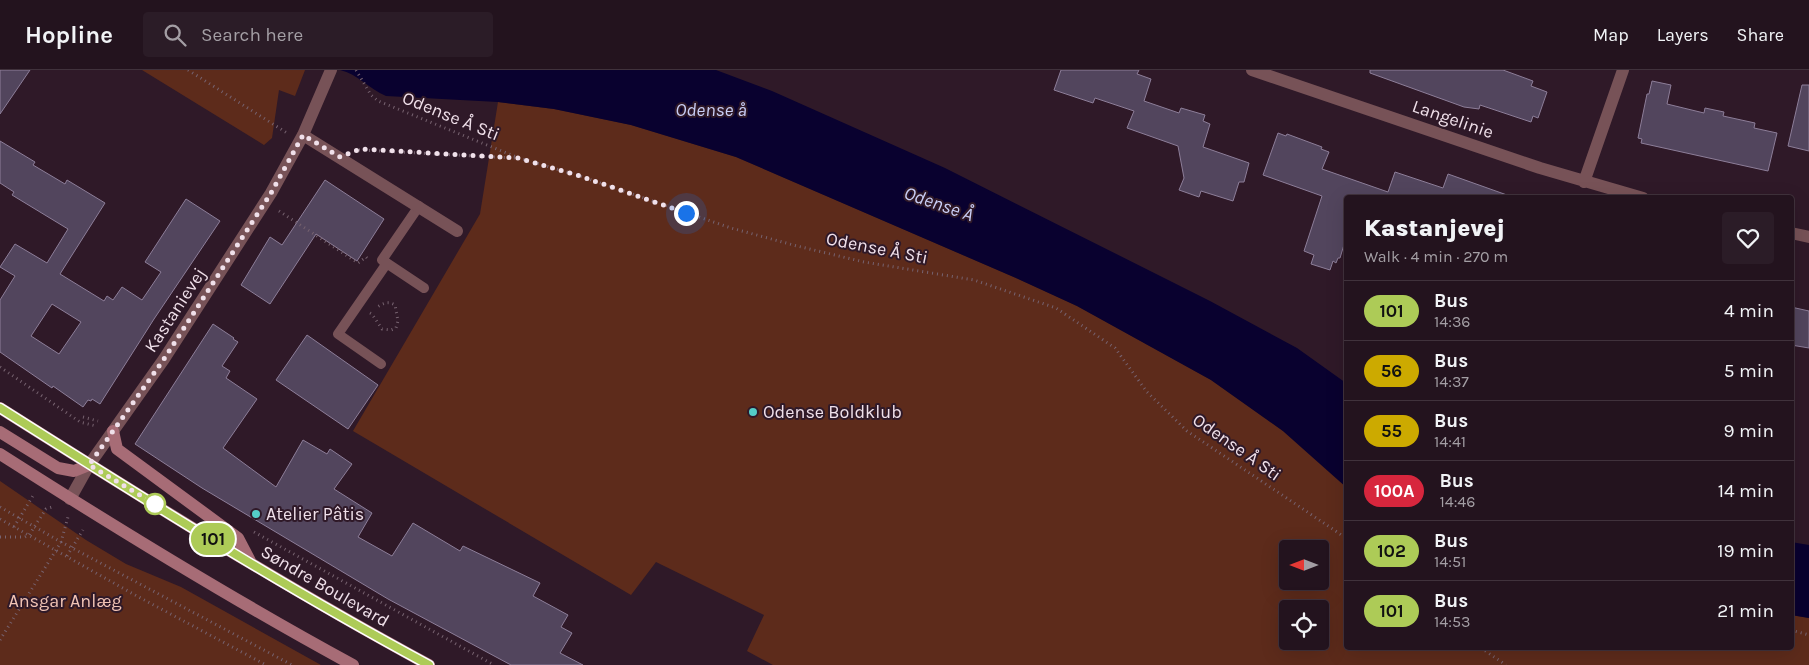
<!DOCTYPE html>
<html lang="en">
<head>
<meta charset="utf-8">
<style>
	body { margin:0; font-family:Karla,sans-serif; background:#2b1c27; color:#f1f3f6; height:100vh; display:flex; flex-direction:column; font-size:19px; white-space:nowrap }
	* { box-sizing:border-box; margin:0 }
	p { font-size:16px; color:#a39ea4 }
	.icon { flex:none; width:28px; height:28px; fill:none; stroke:currentColor; stroke-width:2; stroke-linecap:round; stroke-linejoin:round }
	.map { position:relative; flex:1; overflow:hidden }
	.drawer { position:absolute; left:1344px; top:125px; width:450px; height:455px; display:flex; flex-direction:column; background:#23131e; border-radius:5px; box-shadow:0 5px 20px #0002,0 0 0 1px #40323c }
	.drawer>* { flex:none }
	.badge { padding:0 10px; border-radius:16px; font-size:18px; line-height:32px }
	.needle { width:32px; rotate:270deg }
	.fabs { position:absolute; left:1279px; top:470px; display:grid; gap:10px }
	.fabs a { display:grid; place-items:center; width:50px; height:50px; border-radius:5px; background:#23131e; box-shadow:0 5px 20px #0002,0 0 0 1px #40323c; font-size:25px }
	.you { position:absolute; width:25px; height:25px; margin:-12px; border:4px solid #fff; border-radius:50%; background:#1a73e8; box-shadow:0 0 0 8px #1a73e833 }
	.map>.badge { position:absolute; translate:-50% -50%; box-shadow:0 0 0 2px #fff }
	.round { display:grid; place-items:center; flex:none; width:52px; height:52px; border-radius:5px; background:#2b1c27 }
	.head { display:flex; align-items:center; justify-content:space-between; height:85px; padding:0 20px }
	h1 { font-size:24px; font-weight:800; line-height:38px }
	ul { padding:0; list-style:none }
	li { display:flex; align-items:center; gap:15px; height:60px; padding:0 20px; border-top:1px solid #40323c }
	li div { flex:1 }
	li b { display:block; font-size:19px }
	li em { font-style:normal }
	li .badge { min-width:55px; font-weight:700; text-align:center }
	header { display:flex; align-items:center; gap:30px; box-sizing:border-box; height:70px; padding:0 25px; background:#23131e; border-bottom:1px solid #40323c }
	header strong { font-size:24px }
	nav { display:flex; gap:28px; margin-inline-start:auto; font-size:18px }
	.search { width:350px; height:45px; background:#2b1c27; display:flex; align-items:center; gap:12px; box-sizing:border-box; padding:0 18px; border-radius:5px; color:#a39ea4; font-size:19px }
	.map>svg:first-child { display:block }
	.green { fill:#5d2b1b; fill-rule:evenodd }
	.water { fill:#09012f }
	.building { fill:#52455d; stroke:#8d7e99; fill-rule:evenodd }
	.lines { fill:none; stroke-linecap:round; stroke-linejoin:round }
	.path { stroke:#776370; stroke-width:3; stroke-dasharray:1 4; stroke-linecap:butt }
	.lane { stroke:#775257; stroke-width:10 }
	.street { stroke:#775257; stroke-width:12 }
	.secondary { stroke:#a76c76; stroke-width:12 }
	.line-casing { stroke:#fff; stroke-width:11 }
	.line { stroke:#adcb57; stroke-width:8 }
	.walk { stroke:#f0e0ea; stroke-width:5; stroke-dasharray:0 9 }
	.poi-dot { fill:#54cdc7; stroke:#2f1928; stroke-width:2 }
	.stop-dot { fill:#fff; stroke:#adcb57; stroke-width:2.5 }
	.labels { text-anchor:middle; stroke-width:4; stroke-linejoin:round; paint-order:stroke }
	.street-label { font-size:18px; fill:#f0e0ea; stroke:#2f1928 }
	.poi-label { font-size:18px; fill:#f0e0ea; stroke:#2f1928; text-anchor:start }
	.park-label { font-size:18px; fill:#f2c4b5; stroke:#2f1928 }
	.water-label { font-size:19px; font-style:italic; fill:#c9cef6; stroke:#2f1928 }
</style>
</head>
<body>
<header>
<strong>Hopline</strong>
<div class="search"><svg class="icon" aria-label="search" viewBox="0 0 24 24"><circle cx="10" cy="10" r="6"/><path d="M15 15l6 6"/></svg>Search here</div>
<nav><a>Map</a><a>Layers</a><a>Share</a></nav>
</header>
<div class="map">
<svg width="1809" height="595" viewBox="0 0 1809 595">
	<rect width="100%" height="100%" fill="#2f1928"/>
	<path class="green" d="M142 0H305L295 26 279 20 272 68 264 75Z
		M498 32 554 39 631 55 736 87 1016 208 1077 236 1211 310 1283 361 1346 417V578H1791V545L1809 548V595H773L747 581 764 545 656 492 631 525 353 361 480 144ZM1288 479H1320V511H1288ZM1288 539H1320V571H1288Z
		M0 411 86 470 126 494 181 517 321 595H0Z"/>
	<path class="water" d="M340 0H716L772 21 945 98 1210 231 1297 278 1346 313V417L1283 361 1211 310 1077 236 1016 208 736 87 631 55 554 39 498 32 386 26C369 19 358 4 340 0Z
		M1791 472 1809 475V548L1791 545Z"/>
	<path class="building" d="M0 0H30L0 44Z
		M1061 0H1139L1137 4 1151 9 1144 31 1179 43 1181 38 1205 45 1203 51 1210 54 1203 77 1249 93 1244 112H1239L1233 131 1201 121 1199 127 1179 120 1184 108 1178 76 1127 58 1134 41 1095 28 1093 33 1054 20Z
		M1370 0H1503L1533 11 1531 16 1547 22 1538 48 1533 46 1531 52 1480 35 1479 39 1464 37 1370 3Z
		M1652 11 1671 15 1667 34 1704 43 1705 38 1724 42 1723 46 1755 53 1754 58 1777 63 1768 101 1641 73 1642 69 1638 68 1647 24H1649Z
		M1802 15H1809V81L1788 76Z
		M1278 63 1286 66 1287 64 1322 77 1321 79 1329 82 1322 99 1388 122 1395 102 1443 118 1448 104 1507 125 1506 128H1346V168L1340 188H1338L1336 193 1333 191 1330 200 1311 194 1314 185 1304 181 1322 126 1263 105Z
		M0 71 35 92 33 95 65 114 67 110 105 133 60 204 104 231 107 226 113 230 122 217 142 230 161 202 145 192 186 129 220 151 154 249 100 334 92 329 91 331 88 330 83 337 53 316 52 318 0 282V230L15 206 0 197 15 174 47 193 68 159 12 125 14 122 0 113ZM52 234 81 252 59 284 31 266Z
		M325 110 384 149 357 191 316 164 270 234 241 215 270 167 282 175Z
		M1791 237 1809 241V278L1791 275Z
		M213 254 234 268 233 269 238 272 222 296 230 301 226 308 257 329 223 378 276 417 303 370 327 384 330 379 352 394 334 419 372 443 358 467 392 486 413 453 460 481 463 476 540 513 533 526 568 545 561 557 572 563 560 583 583 595H511L388 529 202 418 135 374Z
		M307 265 378 315 348 359 276 310Z"/>
	<g class="lines">
		<path class="path" d="M188 0 287 63
			M356 0 371 25 378 31 519 88 580 106 731 158 797 176 864 192 974 210 1056 238 1115 278 1147 322 1187 361 1346 468
			M359 80 515 88
			M279 141 358 193 366 187 367 188
			M370 243 372 244 382 259 391 260 396 258 398 251 395 235C388 231 384 233 377 237
			M0 297 80 352 96 356
			M83 347 98 351
			M0 437 61 472 292 595
			M0 449 135 525 266 595
			M14 457 34 424
			M254 462 494 595
			M0 467H25L29 465 46 439 52 437
			M67 486 83 460
			M1791 560 1809 565
			M0 570 61 472 68 447
			M1481 578 1506 595"/>
		<path class="lane" d="M419 136 382 190 424 218
			M381 294 338 264 387 193"/>
		<path class="street" d="M1252 0 1540 98 1643 128
			M303 65 457 161
			M1584 112 1623 0
			M1791 163 1809 167
			M70 429 89 395 164 289 271 123 303 65 331 0"/>
		<path class="secondary" d="M0 338C141 427 283 516 429 595
			M113 361 117 379 238 468 251 493
			M0 362 58 398 74 401 89 395
			M0 384C116 458 233 530 353 595"/>
	</g>
	<g class="lines">
		<g class="line-casing">
			<path id="line" d="M0 338C141 427 282 516 429 595"/>
		</g>
		<use href="#line" class="line"/>
		<path class="walk" d="M155 434 89 395 164 289 271 123 303 65 340 87 360 79 518 88 580 106 686 143"/>
	</g>
	<g class="poi-dot">
		<circle cx="753" cy="342" r="5"/>
		<circle cx="256" cy="444" r="5"/>
	</g>
	<circle class="stop-dot" cx="155" cy="434" r="10"/>
	<g class="labels">
		<g class="street-label">
			<text transform="translate(451 46) rotate(22)" y="6">Odense Å Sti</text>
			<text transform="translate(1453 49) rotate(19)" y="6">Langelinie</text>
			<text transform="translate(877 178) rotate(11)" y="6">Odense Å Sti</text>
			<text transform="translate(175 240) rotate(-57)" y="6">Kastanievej</text>
			<text transform="translate(1237 377) rotate(35)" y="6">Odense Å Sti</text>
			<text transform="translate(325 516) rotate(30)" y="6">Søndre Boulevard</text>
		</g>
		<g class="poi-label">
			<text x="763" y="348">Odense Boldklub</text>
			<text x="266" y="450">Atelier Pâtis</text>
		</g>
		<g class="park-label">
			<text x="65" y="537">Ansgar Anlæg</text>
		</g>
		<g class="water-label">
			<text x="711" y="46">Odense å</text>
			<text transform="translate(939 133) rotate(19)" y="7">Odense Å</text>
		</g>
	</g>
</svg>
<div class="fabs">
<a><svg class="needle" viewBox="-14 -14 28 28"><path d="M0-13l5 13h-10z" fill="#e53935"/><path d="M0 13l5-13h-10z" fill="#a39ea4"/></svg></a>
<a><svg class="icon" aria-label="locate" viewBox="0 0 24 24"><circle cx="12" cy="12" r="6"/><path d="M12 2v4M12 18v4M2 12h4M18 12h4"/></svg></a>
</div>
<div class="you" style="left:686px;top:143px"></div>
<b class="badge" style="left:213px;top:469px;background:#adcb57;color:#111">101</b>
<section class="drawer">
<div class="head"><div><h1>Kastanjevej</h1><p>Walk · 4 min · 270 m</p></div><a class="round"><svg class="icon" aria-label="heart" viewBox="0 0 24 24"><path d="M12 20l-8-8c-3-5 5-10 8-4 3-6 11-1 8 4z"/></svg></a></div>
<ul>
<li><span class="badge" style="background:#adcb57;color:#111">101</span><div><b>Bus</b><p>14:36</p></div><em>4 min</em></li>
<li><span class="badge" style="background:#ca0;color:#111">56</span><div><b>Bus</b><p>14:37</p></div><em>5 min</em></li>
<li><span class="badge" style="background:#ca0;color:#111">55</span><div><b>Bus</b><p>14:41</p></div><em>9 min</em></li>
<li><span class="badge" style="background:#d7263d;color:#fff">100A</span><div><b>Bus</b><p>14:46</p></div><em>14 min</em></li>
<li><span class="badge" style="background:#adcb57;color:#111">102</span><div><b>Bus</b><p>14:51</p></div><em>19 min</em></li>
<li><span class="badge" style="background:#adcb57;color:#111">101</span><div><b>Bus</b><p>14:53</p></div><em>21 min</em></li>
</ul>
</section>
</div>
</body>
</html>
